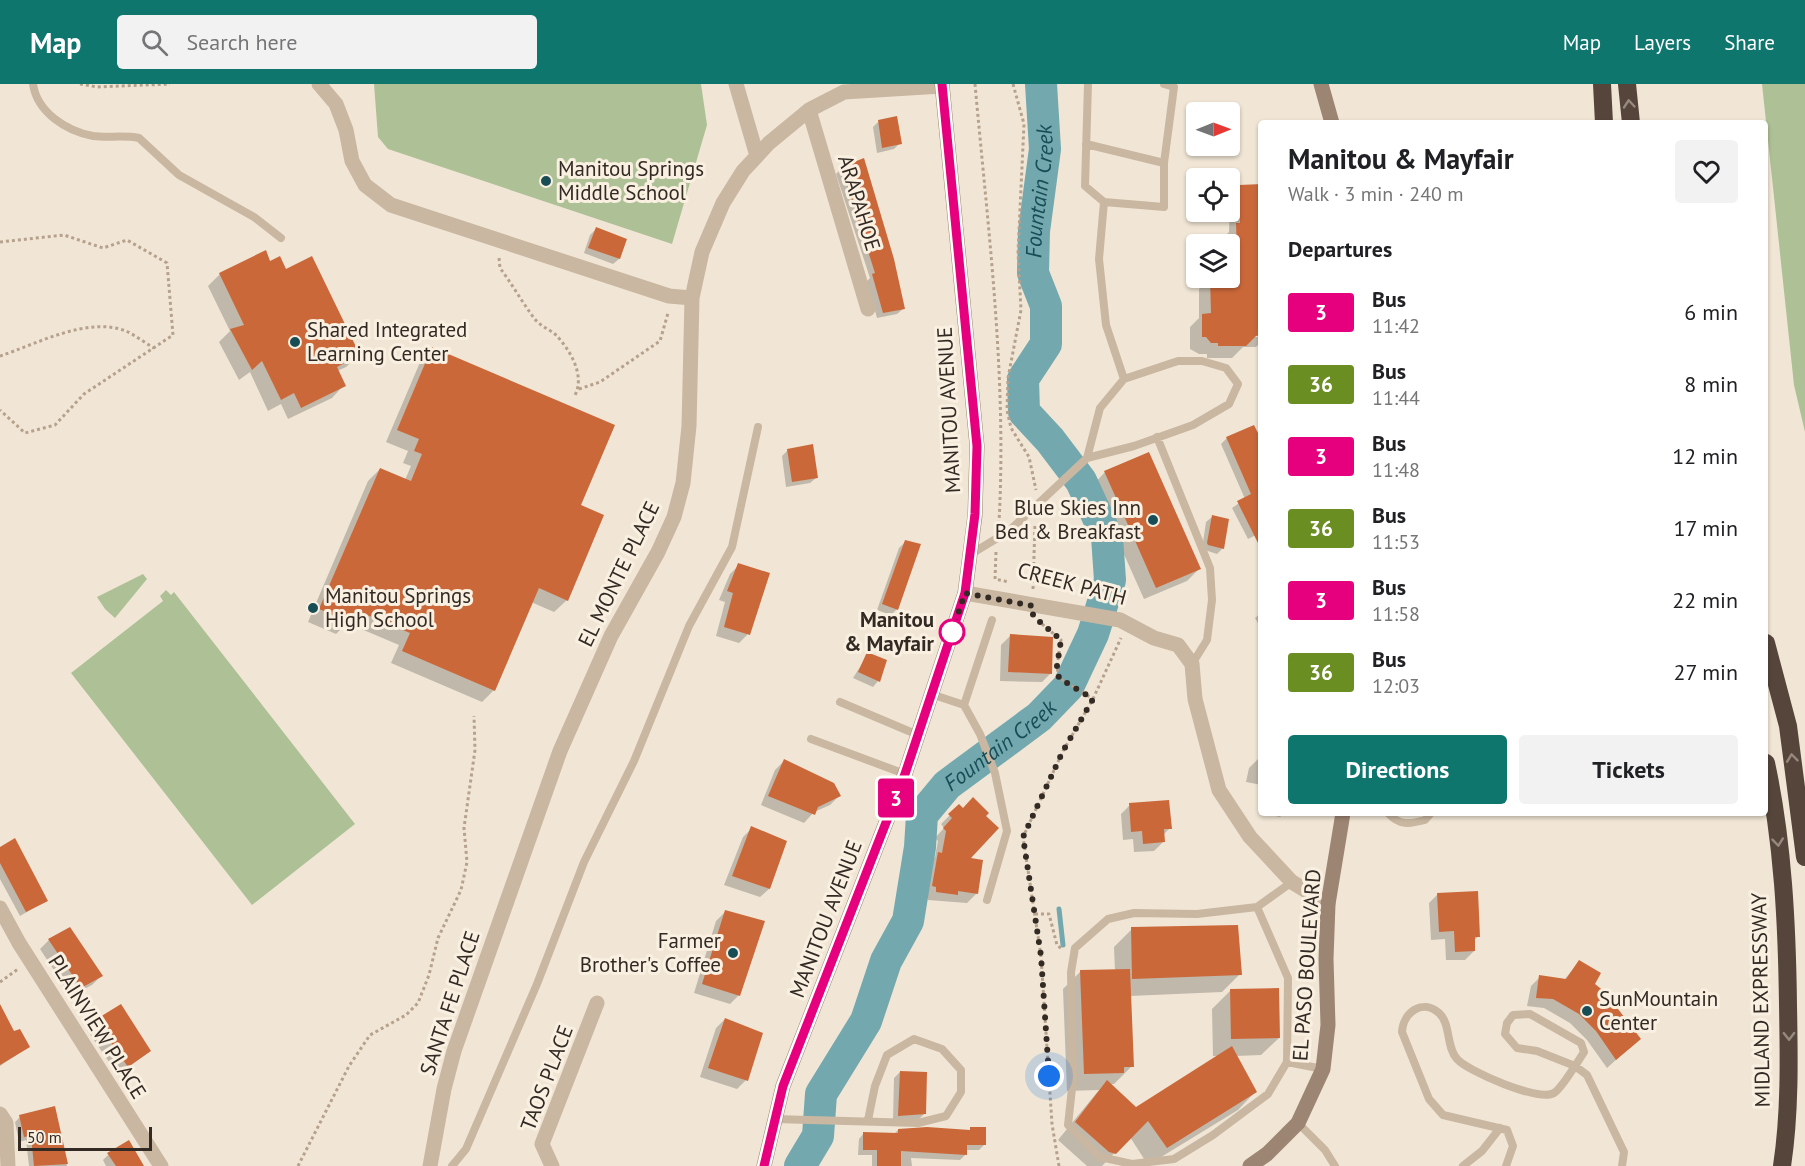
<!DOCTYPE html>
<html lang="en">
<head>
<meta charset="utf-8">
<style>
	body { margin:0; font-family:"PT Sans",sans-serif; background:#f2f2f2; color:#202124; height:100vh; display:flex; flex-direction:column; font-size:22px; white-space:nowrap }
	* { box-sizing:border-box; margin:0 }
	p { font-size:20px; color:#757577 }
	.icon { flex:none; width:33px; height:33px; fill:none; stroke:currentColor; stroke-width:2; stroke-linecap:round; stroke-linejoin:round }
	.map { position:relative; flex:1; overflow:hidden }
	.panel { position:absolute; left:1258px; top:36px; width:510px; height:696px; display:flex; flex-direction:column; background:#fff; border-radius:6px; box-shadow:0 2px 4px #0004 }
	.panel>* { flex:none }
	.badge { padding:0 12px; border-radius:4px; font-size:21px; line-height:39px }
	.needle { width:39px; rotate:89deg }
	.tools { position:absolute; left:1186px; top:18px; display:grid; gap:12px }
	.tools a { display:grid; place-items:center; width:54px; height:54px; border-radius:6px; background:#fff; box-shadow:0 2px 4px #0004; font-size:30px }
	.scale { position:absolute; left:18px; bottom:15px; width:134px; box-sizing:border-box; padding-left:6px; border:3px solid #332a24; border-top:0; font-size:16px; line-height:21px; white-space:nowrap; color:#332a24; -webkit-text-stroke:4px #f9f0e1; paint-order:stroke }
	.you { position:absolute; width:30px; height:30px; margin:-15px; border:4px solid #fff; border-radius:50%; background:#1a73e8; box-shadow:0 0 0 9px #1a73e833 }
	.map>.badge { position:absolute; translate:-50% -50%; box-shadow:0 0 0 3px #fff }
	h2 { padding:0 30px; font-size:22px; line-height:54px }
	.round { display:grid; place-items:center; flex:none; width:63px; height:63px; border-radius:6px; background:#f2f2f2 }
	.summary { display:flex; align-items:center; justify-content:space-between; height:102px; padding:0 30px }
	h1 { font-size:28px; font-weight:600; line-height:45px }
	.action { display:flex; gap:12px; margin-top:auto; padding:12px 30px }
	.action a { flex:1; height:69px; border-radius:6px; background:#0f766e; color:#fff; font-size:24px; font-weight:600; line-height:69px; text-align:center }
	.action a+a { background:#f2f2f2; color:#202124 }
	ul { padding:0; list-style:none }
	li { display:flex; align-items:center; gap:18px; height:72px; padding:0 30px }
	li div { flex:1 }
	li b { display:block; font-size:22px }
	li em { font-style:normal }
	li .badge { min-width:66px; font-weight:700; text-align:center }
	header { display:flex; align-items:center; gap:36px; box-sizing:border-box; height:84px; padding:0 30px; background:#0f766e; color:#fff }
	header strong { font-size:28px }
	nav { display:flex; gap:33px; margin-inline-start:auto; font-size:21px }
	.search { width:420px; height:54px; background:#f2f2f2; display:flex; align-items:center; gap:15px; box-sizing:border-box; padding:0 21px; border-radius:6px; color:#757577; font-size:22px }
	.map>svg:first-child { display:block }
	.green { fill:#aec095 }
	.shadow { fill:#0003 }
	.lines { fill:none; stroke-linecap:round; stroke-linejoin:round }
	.stream { stroke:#73a8af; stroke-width:5 }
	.river { stroke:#73a8af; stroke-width:32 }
	.building { fill:#cb683a }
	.path { stroke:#b5a18c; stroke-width:3; stroke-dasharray:3 3; stroke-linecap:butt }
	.lane { stroke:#c9b7a1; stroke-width:8 }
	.street { stroke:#c9b7a1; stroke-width:15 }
	.secondary { stroke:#9d8573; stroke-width:15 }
	.highway { stroke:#55453b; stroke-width:18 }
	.oneway { stroke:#97897d }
	.line-casing { stroke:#fff; stroke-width:14 }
	.line { stroke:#e6007e; stroke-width:9 }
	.walk { stroke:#332a24; stroke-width:6; stroke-dasharray:0 10.8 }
	.poi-dot { fill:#194d56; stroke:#f9f0e1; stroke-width:2 }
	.stop-dot { fill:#fff; stroke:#e6007e; stroke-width:3 }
	.labels { text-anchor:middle; stroke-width:6; stroke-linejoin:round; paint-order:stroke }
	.poi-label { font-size:21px; fill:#332a24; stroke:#f9f0e1; text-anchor:start }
	.street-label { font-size:21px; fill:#332a24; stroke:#f9f0e1 }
	.stop-label { font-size:21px; font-weight:bold; fill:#332a24; stroke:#f9f0e1; text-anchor:end }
	.water-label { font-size:22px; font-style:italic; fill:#194d56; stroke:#f9f0e1 }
</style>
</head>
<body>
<header>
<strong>Map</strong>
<div class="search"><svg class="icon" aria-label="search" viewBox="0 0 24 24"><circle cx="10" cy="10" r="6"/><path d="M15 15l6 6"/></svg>Search here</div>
<nav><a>Map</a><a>Layers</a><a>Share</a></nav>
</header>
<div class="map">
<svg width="1805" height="1082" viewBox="0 0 1805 1082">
	<rect width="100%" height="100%" fill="#f1e6d5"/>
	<path class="green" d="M374 0H701L707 41 672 160 388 65 378 53Z
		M1762 0H1805V348L1794 301Z
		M143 490 147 495 115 534 105 525 97 513Z
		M166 506 171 511 174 508 355 740 252 821 71 589 163 517 160 512Z"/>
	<path class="shadow" d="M878 38 900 59 894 65 877 69 873 43Z
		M842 84 903 225 897 230 877 234 867 197 870 194 836 90Z
		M1240 102 1248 253H1262V257L1256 263H1243L1232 274H1207V270H1199L1190 265V243L1199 234V205L1211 194H1230V160H1225V152L1229 148 1230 112Z
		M596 145 626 156 619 175 613 180 584 169 590 151Z
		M270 179 285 187 359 271 346 283 337 287 344 301 332 314 288 335 281 320 268 327 250 288 239 296 219 258 230 247 208 202 220 190Z
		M433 264 579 422 567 516 554 528 531 518 494 606 482 618 391 579 399 561 347 539 336 550 308 538 368 397 380 385 405 396 411 382 403 379 408 367 386 358 421 276Z
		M1253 343 1262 448 1248 455 1232 424 1245 415 1221 360 1227 354Z
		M788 366 816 394 810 399 786 403 782 372Z
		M1105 388 1199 485 1187 497 1144 515 1093 401Z
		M1212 433 1223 464 1217 470 1202 465 1206 438Z
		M905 458 897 525 891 531 877 526 899 464Z
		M739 481 748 550 739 559 716 552 725 518 719 516 730 490Z
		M1262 528V546L1255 534Z
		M1010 552 1051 589 1042 598 1000 597 1001 561Z
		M868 570 885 577 878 597 873 603 853 594Z
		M1258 675 1262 676V701L1246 698 1249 684Z
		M784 677 839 712 830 721 814 728 804 739 761 721 775 686Z
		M1262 712V729L1258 728Z
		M1130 721 1170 744 1163 751V758L1154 767 1134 768 1133 755 1123 756 1121 730Z
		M963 726 968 775 976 810 967 819 928 816V812L924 811 929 779 935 773 938 757 935 754 944 744 941 740 950 731Z
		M1262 729H1284L1280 733Z
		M752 744 769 805 760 813 724 801 743 753Z
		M0 764 46 817 20 832 0 795Z
		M1438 810 1479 852 1473 857 1474 867 1465 876H1446L1445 855 1431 856 1429 819Z
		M725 828 739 911 730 920 694 909 716 837Z
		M1132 845 1240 890 1222 908 1130 912 1132 982 1114 1000H1109L1136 1025 1218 972H1213L1212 925 1230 907 1279 954 1261 971 1236 972 1255 1008 1238 1026 1148 1081 1130 1053 1102 1082H1087L1058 1056 1099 1006 1067 1007 1063 905 1081 887H1115L1114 863Z
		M49 856 101 892 92 901 71 912 40 865Z
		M1579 878 1630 963 1607 984 1587 956 1570 939 1544 924 1527 922 1531 902 1540 893 1564 896Z
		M725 935 746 996 737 1005 700 993 716 944Z
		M96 937 150 967 118 991 87 946Z
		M0 942 13 949 28 963 0 982Z
		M900 988 924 1030 918 1036 893 1037 894 994Z
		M54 1024 67 1082H29L26 1056 19 1058 15 1038 20 1033Z
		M971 1045 985 1060 979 1066H965V1071L960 1076 911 1074 912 1082H872V1071H858L859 1055 864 1049 894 1050 898 1046 968 1047Z
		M108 1071 140 1082H106L103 1076Z"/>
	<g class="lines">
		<path class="stream" d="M1059 825 1063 861"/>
		<path class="river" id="s1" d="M800 1082 818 1052 821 1010 866 937 886 877 908 837 920 763 922 731 947 701 1039 633 1068 603 1093 550 1110 496 1107 453 1081 397 1050 356 1024 328 1023 295 1046 260V222L1033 189 1034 147 1045 65 1041 0"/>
	</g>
	<path class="building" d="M897 32 902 60 882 64 878 36Z
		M864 74 894 175 905 225 883 229 872 190 875 189 841 83Z
		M1262 100V251L1256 252 1246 262H1218V259H1211L1206 253H1202V230L1211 229 1210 194H1230V171L1237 170 1236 139H1240L1239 101Z
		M596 143 627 155 620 175 588 164Z
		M266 166 270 177 280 172 286 185 312 172 360 271 337 283 346 302 301 324 294 309 281 316 262 277 252 286 230 245 244 241 219 189Z
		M432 263 615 341 581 421 604 431 568 517 539 504 495 607 402 567 410 549 355 526 350 538 319 525 380 384 411 397 422 370 414 367 419 355 397 346Z
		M1254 341 1262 357V467L1237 417 1251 410 1226 353Z
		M813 360 818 394 792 398 787 365Z
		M1149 368 1201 485 1156 504 1104 387Z
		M1212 431 1229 435 1224 465 1208 461 1207 459Z
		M905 456 921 460 898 526 882 520Z
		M738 479 770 489 750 551 724 543 733 509 727 507Z
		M1010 550 1053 553 1052 590 1008 588Z
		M867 568 887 576 880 598 858 588Z
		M784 675 834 699 841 712 818 723 815 731 768 712Z
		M973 713 989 729 986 732 999 744 971 774 983 776 978 810 958 807V811L936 808V803L932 802 938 768 942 769 946 747 943 744 952 734 948 730 959 720 963 724Z
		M1169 716 1172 745H1164L1165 758 1143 760 1142 747 1131 748 1129 719Z
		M751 742 787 757 770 805 732 792Z
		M15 754 48 817 26 828 0 779V763Z
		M1478 807 1480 853H1475V867L1455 868 1454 847 1439 848 1437 809Z
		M725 826 765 837 740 912 702 900Z
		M1238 841 1242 891 1132 895 1131 843Z
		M70 843 103 892 81 904 48 855Z
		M1579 876 1601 889 1595 900 1605 908 1641 955 1616 976 1596 947 1579 930 1553 915 1536 914 1539 891 1566 895Z
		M1130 885 1134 983H1124V989L1084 990 1080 886Z
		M1279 904 1280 954 1231 955 1230 905Z
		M0 920 14 947 20 945 30 963 0 981Z
		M121 920 151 967 128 983 95 936Z
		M725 934 763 949 748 997 708 984Z
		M1232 962 1257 1008 1167 1064 1148 1037 1116 1070 1109 1068 1075 1038 1107 996 1136 1023Z
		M900 987 927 988 926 1030 898 1032Z
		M55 1022 68 1080 34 1082 31 1052 24 1053 19 1031Z
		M927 1043 970 1046V1043H986V1061H967V1071L901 1067V1082H877V1066H863V1048L898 1049V1045Z
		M129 1056 144 1082H116L107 1069Z"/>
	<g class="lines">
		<path class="path" d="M80 0 97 3 170 0
			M975 0C988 145 1007 292 999 438
			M1013 0 1024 40 1018 168 1021 226 1008 294 1007 326 1011 344 1029 373 1036 406
			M0 158 64 151 103 164 127 156 167 179 173 251 84 310 55 341 25 349 0 326
			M499 174 500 184C512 200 522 218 534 234 540 242 549 245 556 251 571 267 586 293 574 313
			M0 272C37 260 87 232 126 247 135 251 145 259 154 264
			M579 305 600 298 660 257 668 229
			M996 468 995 495 1009 498
			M1033 505 1035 439
			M1042 540 1061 556 1057 582 1059 594 1093 615
			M1035 830H1049L1057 861 1062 865
			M0 898 18 885
			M298 1082 349 982 370 951 406 931 418 919 429 891 438 854 461 806 467 778 464 744 475 666 474 632
			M1059 1082 1052 1040 1041 872 1023 753 1063 667 1093 615 1121 554"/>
		<path class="lane" d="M33 0C37 28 66 47 93 52 108 54 124 51 139 54L179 91 254 133 281 154
			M1088 0 1085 102 1104 118 1164 123V79L1174 3 1164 0
			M1086 60 1164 79
			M1104 118 1099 175 1106 241 1124 295
			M1157 353 1210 484 1212 516 1207 556 1192 580
			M971 470 1009 447 1087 374 1134 362 1193 341 1229 320 1238 300 1226 284 1202 277H1178L1124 295 1100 324 1087 374
			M931 610 964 621 980 650 995 689 1007 747 987 816
			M840 618 918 651
			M964 621 992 536
			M811 655 905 690
			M1388 729C1399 742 1410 740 1425 736L1431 729
			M1257 823 1288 894 1287 978 1268 1010 1213 1051 1174 1075 1132 1080 1100 1073 1068 1041 1073 995 1071 888 1075 864 1108 835 1134 829 1197 830Z
			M1257 823 1292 798
			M1287 978 1323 985
			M774 1035 918 1039 946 1032 961 1008V986L942 965 914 955 887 971 875 1002 868 1036
			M1298 1039 1325 1066 1335 1082
			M452 1082 466 1065 537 900 584 778 634 677 689 542 732 463 758 343
			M1463 1082 1482 1067 1500 1044
			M1506 1082 1513 1062 1507 1046 1443 1031 1429 1015 1402 948C1403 929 1422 914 1439 929 1451 940 1446 963 1457 975 1469 988 1539 1018 1554 1009 1561 1005 1579 976 1584 968L1581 959 1530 930 1513 931 1507 939 1505 950 1517 964 1537 967 1575 982 1587 991 1624 1068 1622 1082"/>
		<path class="street" d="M319 0 336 20 346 46 352 77 365 101 391 121 669 212 692 214 702 168 723 119 743 87 769 59 809 26 844 8 942 2
			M736 0 757 72
			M809 26 868 225
			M965 509 1120 536 1154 554 1178 561 1192 580 1195 615 1219 706 1250 753 1292 798 1328 820
			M0 824 19 859 161 1082
			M0 1030 6 1039 8 1082
			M430 1082 444 1005 454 967 560 667 611 552 658 468 674 433 683 399 689 342 692 214
			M552 1082 542 1060 597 919"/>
		<path class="secondary" d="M1321 0 1332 39
			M764 1082 783 1002 905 690 965 509 975 431 977 362 942 0
			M1250 1082 1267 1070 1298 1039 1323 985 1328 941 1326 875 1328 820 1343 729"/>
		<path class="highway" d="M1602 0 1604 39
			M1627 0 1631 39
			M1766 559 1788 642 1805 773
			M1766 679C1783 758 1787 841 1788 921 1789 974 1790 1030 1782 1082"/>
	</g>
	<defs><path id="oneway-chevron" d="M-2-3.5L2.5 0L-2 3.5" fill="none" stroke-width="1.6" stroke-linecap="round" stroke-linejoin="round" transform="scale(1.5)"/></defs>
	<g class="oneway">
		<use href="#oneway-chevron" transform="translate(1629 20) rotate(-95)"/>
		<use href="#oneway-chevron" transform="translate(1792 674) rotate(-97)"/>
		<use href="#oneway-chevron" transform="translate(1778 758) rotate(84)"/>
		<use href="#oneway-chevron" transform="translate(1789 952) rotate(89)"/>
	</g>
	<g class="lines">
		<g class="line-casing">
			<path id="line" d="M764 1082 783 1002 905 690 965 509 975 430 977 362 942 0"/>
		</g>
		<use href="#line" class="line"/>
		<path class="walk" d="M952 548 965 509 1033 522V532L1061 556 1057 582 1059 594 1093 615 1063 667 1023 753 1041 872 1049 992"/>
	</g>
	<g class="poi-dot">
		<circle cx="546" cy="97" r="6"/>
		<circle cx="295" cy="258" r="6"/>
		<circle cx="1153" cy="436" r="6"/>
		<circle cx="313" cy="524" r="6"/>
		<circle cx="733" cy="869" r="6"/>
		<circle cx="1587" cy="927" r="6"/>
	</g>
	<circle class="stop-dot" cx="952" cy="548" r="12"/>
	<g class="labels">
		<g class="poi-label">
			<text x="558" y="92">Manitou Springs<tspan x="558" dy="24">Middle School</tspan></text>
			<text x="307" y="253">Shared Integrated<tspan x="307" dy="24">Learning Center</tspan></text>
			<text x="1141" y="431" text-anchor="end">Blue Skies Inn<tspan x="1141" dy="24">Bed &amp; Breakfast</tspan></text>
			<text x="325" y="519">Manitou Springs<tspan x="325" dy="24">High School</tspan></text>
			<text x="721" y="864" text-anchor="end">Farmer<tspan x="721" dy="24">Brother's Coffee</tspan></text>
			<text x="1599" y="922">SunMountain<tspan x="1599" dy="24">Center</tspan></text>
		</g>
		<g class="street-label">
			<text transform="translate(859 119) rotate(73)" y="7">ARAPAHOE</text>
			<text transform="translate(949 326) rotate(-93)" y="7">MANITOU AVENUE</text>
			<text transform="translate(619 490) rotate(-64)" y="7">EL MONTE PLACE</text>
			<text transform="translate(1072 500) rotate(15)" y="7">CREEK PATH</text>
			<text transform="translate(826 835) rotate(-69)" y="7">MANITOU AVENUE</text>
			<text transform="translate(1307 881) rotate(-86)" y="7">EL PASO BOULEVARD</text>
			<text transform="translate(1761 916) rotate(-91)" y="7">MIDLAND EXPRESSWAY</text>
			<text transform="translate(450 919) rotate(-72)" y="7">SANTA FE PLACE</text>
			<text transform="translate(97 943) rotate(58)" y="7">PLAINVIEW PLACE</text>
			<text transform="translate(547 994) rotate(-69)" y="7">TAOS PLACE</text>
		</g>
		<g class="stop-label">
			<text x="934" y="543">Manitou<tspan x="934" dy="24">&amp; Mayfair</tspan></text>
		</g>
		<g class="water-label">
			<text dy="8" stroke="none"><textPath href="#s1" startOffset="1114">Fountain Creek</textPath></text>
			<text dy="8" stroke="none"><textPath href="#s1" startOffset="484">Fountain Creek</textPath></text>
		</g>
	</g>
</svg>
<div class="tools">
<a><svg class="needle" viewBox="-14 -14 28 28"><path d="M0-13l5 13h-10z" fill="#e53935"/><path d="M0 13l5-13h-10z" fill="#757577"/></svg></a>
<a><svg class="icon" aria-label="locate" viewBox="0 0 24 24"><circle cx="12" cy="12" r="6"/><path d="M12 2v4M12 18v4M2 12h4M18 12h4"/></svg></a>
<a><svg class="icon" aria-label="layers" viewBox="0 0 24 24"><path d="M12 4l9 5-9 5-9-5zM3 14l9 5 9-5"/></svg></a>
</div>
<div class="scale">50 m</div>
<div class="you" style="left:1049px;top:992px"></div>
<b class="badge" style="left:896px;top:714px;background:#e6007e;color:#fff">3</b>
<section class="panel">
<div class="summary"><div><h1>Manitou &amp; Mayfair</h1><p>Walk · 3 min · 240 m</p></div><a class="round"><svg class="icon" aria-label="heart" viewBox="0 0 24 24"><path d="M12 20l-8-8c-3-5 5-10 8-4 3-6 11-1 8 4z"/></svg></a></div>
<h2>Departures</h2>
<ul>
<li><span class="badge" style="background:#e6007e;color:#fff">3</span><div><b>Bus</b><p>11:42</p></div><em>6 min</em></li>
<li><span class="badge" style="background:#6b8e23;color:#fff">36</span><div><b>Bus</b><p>11:44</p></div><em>8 min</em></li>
<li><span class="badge" style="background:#e6007e;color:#fff">3</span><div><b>Bus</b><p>11:48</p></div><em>12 min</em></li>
<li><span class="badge" style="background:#6b8e23;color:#fff">36</span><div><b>Bus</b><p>11:53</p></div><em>17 min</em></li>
<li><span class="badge" style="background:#e6007e;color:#fff">3</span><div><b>Bus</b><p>11:58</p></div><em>22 min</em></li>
<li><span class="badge" style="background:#6b8e23;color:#fff">36</span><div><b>Bus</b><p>12:03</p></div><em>27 min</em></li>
</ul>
<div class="action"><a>Directions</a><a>Tickets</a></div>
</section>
</div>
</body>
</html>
